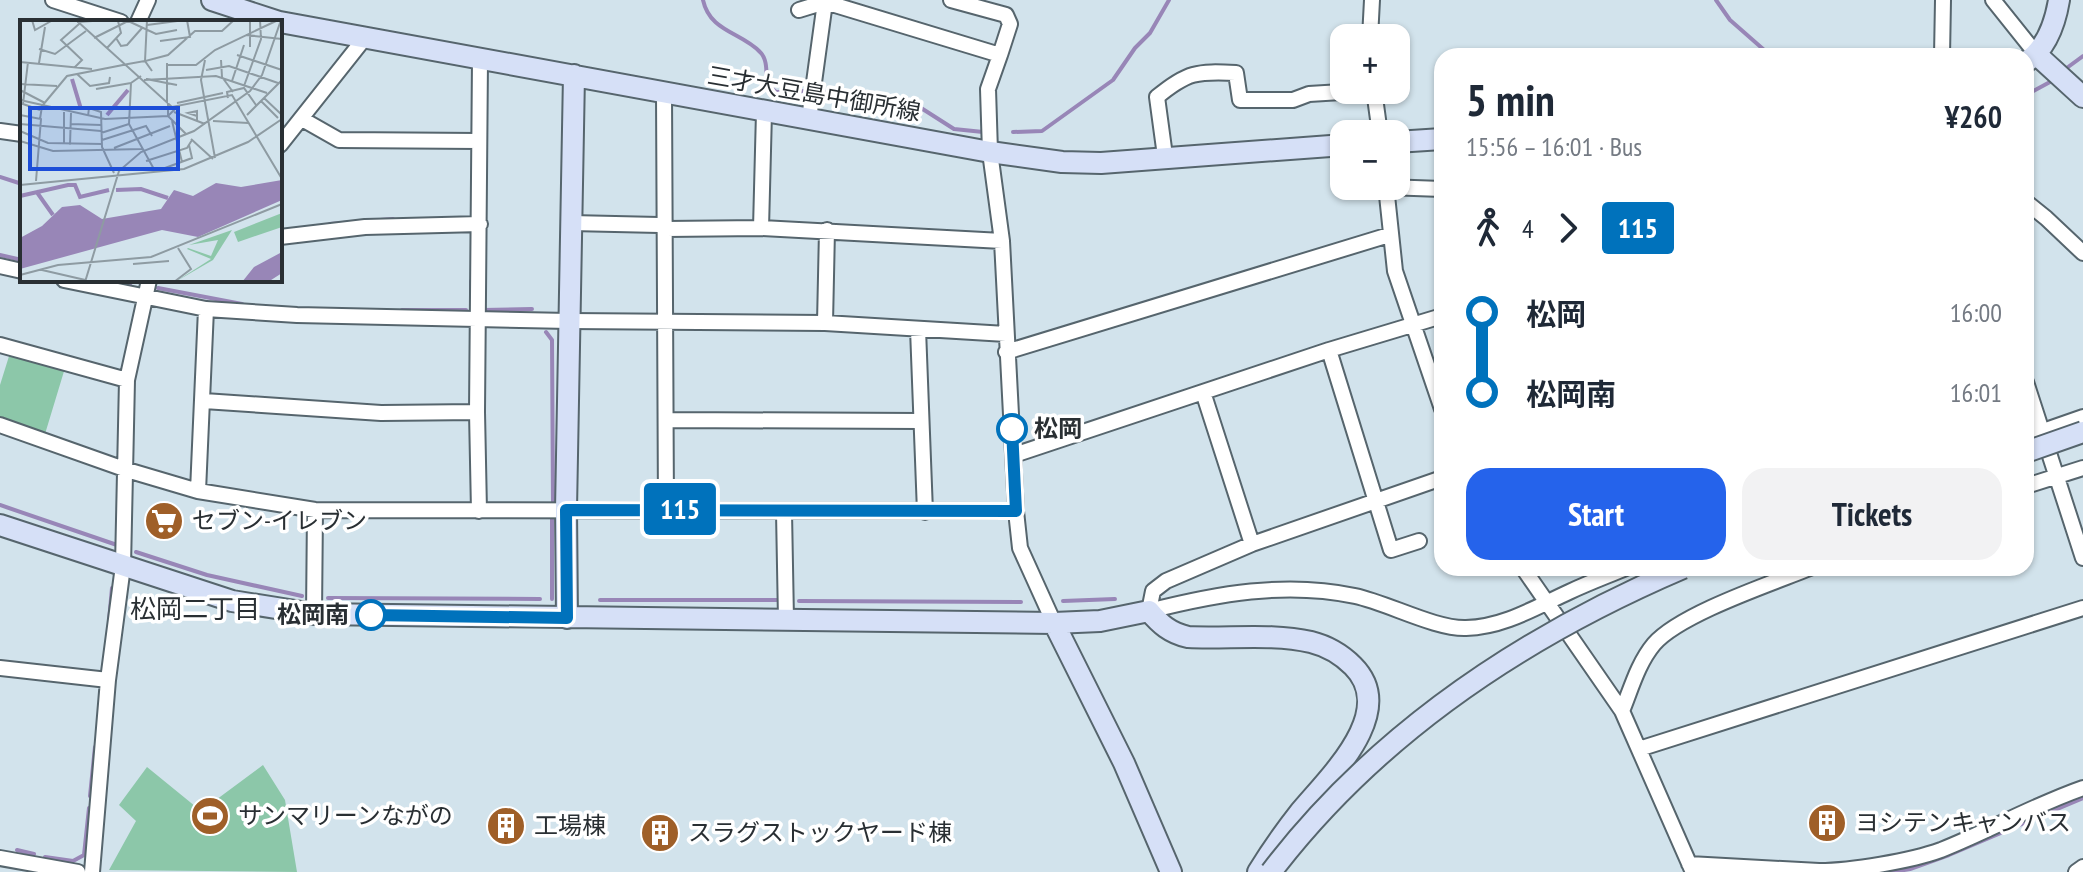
<!DOCTYPE html>
<html lang="en">
<head>
<meta charset="utf-8">
<style>
	body { margin:0; font-family:"PT Sans Narrow","Noto Sans JP",sans-serif; background:#f2f2f3; color:#1f2937; height:100vh; display:flex; flex-direction:column; font-size:30px; white-space:nowrap }
	* { box-sizing:border-box; margin:0 }
	p { font-size:26px; color:#747a83 }
	.icon { flex:none; width:44px; height:44px; fill:none; stroke:currentColor; stroke-width:2; stroke-linecap:round; stroke-linejoin:round }
	.map { position:relative; flex:1; overflow:hidden }
	.sheet { position:absolute; left:1434px; top:48px; width:600px; height:528px; display:flex; flex-direction:column; background:#fff; border-radius:24px; box-shadow:0 2px 6px #0004 }
	.sheet>* { flex:none }
	.badge { padding:0 16px; border-radius:6px; font-size:28px; line-height:52px }
	.buttons { position:absolute; left:1330px; top:24px; display:grid; gap:16px }
	.buttons a { display:grid; place-items:center; width:80px; height:80px; border-radius:16px; background:#fff; box-shadow:0 2px 6px #0004; font-size:40px }
	.map>.badge { position:absolute; translate:-50% -50%; box-shadow:0 0 0 4px #fff }
	.legs { display:flex; align-items:center; gap:12px; height:88px; padding:0 32px; font-size:26px }
	.legs p { margin-inline-start:auto }
	.overview { display:flex; align-items:center; justify-content:space-between; height:136px; padding:0 32px }
	h1 { font-size:44px; font-weight:600; line-height:60px }
	.primary-button { display:flex; gap:16px; margin-top:auto; padding:16px 32px }
	.primary-button a { flex:1; height:92px; border-radius:24px; background:#2563eb; color:#fff; font-size:32px; font-weight:600; line-height:92px; text-align:center }
	.primary-button a+a { background:#f2f2f3; color:#1f2937 }
	ul { padding:0 32px; list-style:none }
	li { display:flex; align-items:center; gap:28px; height:80px; font-size:30px }
	li i { display:grid; place-items:center; width:12px; height:100%; margin:0 10px; background:currentColor }
	li i::after { content:''; width:20px; height:20px; margin:-10px; border:6px solid; border-radius:50%; background:#fff }
	li p { margin-inline-start:auto }
	li:first-child i { background:linear-gradient(#0000 50%,currentColor 0) }
	li:last-child i { background:linear-gradient(currentColor 50%,#0000 0) }
	.map>svg:first-child { display:block }
	.green { fill:#8cc7a9 }
	.lines { fill:none; stroke-linecap:round; stroke-linejoin:round }
	.stream { stroke:#9886b7; stroke-width:4 }
	.street-casing { stroke:#56656d; stroke-width:18 }
	.secondary-casing { stroke:#56656d; stroke-width:24 }
	.street { stroke:#fff; stroke-width:14 }
	.secondary { stroke:#d6e0f7; stroke-width:20 }
	.secondary-bridge-casing { stroke:#56656d; stroke-width:24; stroke-linecap:butt }
	.secondary-bridge { stroke:#d6e0f7; stroke-width:20 }
	.line-1-casing { stroke:#fff; stroke-width:18 }
	.line-1 { stroke:#0072bc; stroke-width:12 }
	.stop-1-dot { fill:#fff; stroke:#0072bc; stroke-width:4 }
	.labels { text-anchor:middle; stroke-width:7; stroke-linejoin:round; paint-order:stroke }
	.street-label { font-size:24px; fill:#292f33; stroke:#fff }
	.stop-label { font-size:24px; font-weight:bold; fill:#292f33; stroke:#fff; text-anchor:start }
	.poi-label { font-size:24px; fill:#292f33; stroke:#fff; text-anchor:start }
	.neighbourhood-label { font-size:26px; fill:#292f33; stroke:#fff }
	.inset-river { fill:none; stroke:#9886b7; stroke-width:4 }
	.inset-road { fill:none; stroke:#8e9ba2; stroke-width:2 }
	.view { fill:#1d4ed8; fill-opacity:0.15; stroke:#1d4ed8; stroke-width:4 }
	.inset-edge { fill:none; stroke:#292f33; stroke-width:4 }
</style>
</head>
<body>
<div class="map">
<svg width="2083" height="872" viewBox="0 0 2083 872">
	<rect width="100%" height="100%" fill="#d2e3ec"/>
	<path class="green" d="M10 353 65 368 45 434 0 417V385Z
		M263 765 285 800 297 872 109 870 136 821 119 805 147 767 201 811Z"/>
	<g class="lines">
		<path class="stream" d="M703 0C710 32 741 32 760 52 768 59 766 74 767 84L776 92 807 91 907 99 954 129 983 132
			M1716 0 1730 20 1771 56
			M2064 70 2083 56
			M2026 95 2050 82
			M1013 132 1042 131 1113 80 1135 48 1150 33 1169 0
			M0 177 22 184
			M330 224 393 219
			M0 255 22 260
			M112 280 130 284
			M471 281V304L475 306
			M158 288 242 304
			M402 310H466
			M483 310 532 309
			M546 332 552 340 553 504
			M0 505 117 545
			M136 552 207 575 302 596
			M328 598 540 599
			M552 599V515
			M600 600H778
			M799 601 1021 602
			M1063 601 1115 599
			M109 621 112 588
			M90 796 95 747
			M17 850 34 854
			M45 857 73 861 84 855 89 808
			M1893 872 1910 869 1949 855 2083 798"/>
		<g class="street-casing">
			<path id="street" d="M53 0 121 22
				M951 0 1006 15 1010 24 1000 55
				M1993 0 2037 55
				M799 10 825 2
				M138 22 148 0
				M1370 38 1372 0
				M1942 56 1943 0
				M1374 90 1380 134
				M664 93 666 509
				M302 119 339 140 479 141
				M809 119 825 2 1000 55 988 89 990 152 1002 241 1016 511 1020 548 1054 623
				M0 131 22 134
				M280 145 364 39
				M1165 156 1157 97C1187 72 1197 71 1236 73L1240 100H1293L1309 94 1374 90
				M1386 186 1395 271 1442 409
				M1386 187 1442 189
				M2026 202 2046 218 2083 253
				M571 223 659 225 666 229 761 228 1002 241
				M761 228 764 112
				M280 237 365 227 480 224
				M0 266 22 271
				M64 280 206 309 297 315 569 321 825 323 1006 334
				M825 323 827 230
				M918 329 925 512
				M0 345 127 380
				M1329 350 1391 550 1419 541
				M1006 352 1389 235
				M2026 382 2083 558
				M1203 392 1252 544
				M204 401 381 413 477 412
				M667 420 921 421
				M0 425 127 470 198 491 315 510 1016 511
				M2026 437 2083 417
				M1014 455 1329 350 1442 316
				M1442 478 1252 544 1166 581 1153 591 1149 611C1216 594 1285 581 1355 596 1388 603 1435 629 1466 628 1504 627 1536 607 1569 592 1588 583 1607 576 1626 568
				M2026 486 2083 468
				M198 491 206 309
				M479 511 477 412 480 60
				M784 512 786 620
				M1523 568 1622 711 1692 870
				M314 614 315 510
				M0 668 108 680
				M1622 711C1631 689 1638 663 1654 644 1680 614 1770 584 1810 568
				M1639 749 2083 608
				M0 858 78 872
				M1689 864 1819 871C1851 871 1911 861 1941 850 1989 831 2034 805 2083 788
				M92 872 108 680 123 566 127 380 149 280
				M2076 872 2083 867"/>
		</g>
		<g class="secondary-casing">
			<path id="secondary" d="M212 0 279 22
				M280 22 990 152 1062 162 1101 163 1344 145
				M2037 55 2083 97
				M2026 62C2047 48 2055 24 2059 0
				M1396 142 1442 139
				M0 525 232 601 314 614 1054 623 1100 621 1149 611C1160 624 1170 633 1188 637 1228 639 1272 633 1311 642 1327 646 1341 654 1353 666 1399 712 1329 777 1300 812 1285 831 1271 851 1258 872
				M567 618 566 510 574 75
				M1054 623 1124 763 1171 872"/>
		</g>
		<use href="#street" class="street"/>
		<use href="#secondary" class="secondary"/>
		<g class="secondary-bridge-casing">
			<path id="secondary-bridge" d="M2026 452 2083 432
				M1271 872C1377 733 1524 636 1683 568"/>
		</g>
		<use href="#secondary-bridge" class="secondary-bridge"/>
	</g>
	<g class="lines">
		<g class="line-1-casing">
			<path id="line-1" d="M371 615 567 618 566 510 1016 511 1012 429"/>
		</g>
		<use href="#line-1" class="line-1"/>
	</g>
	<defs>
		<g id="supermarket-disc" transform="scale(2)"><circle r="9.5" fill="#9f5f28" stroke="#fff"/><path d="M-6-5.5h2.5l.6 2H6L4.5 2H-2.5L-4.4-4H-6ZM-1.5 3.2a1.3 1.3 0 1 0 .1 0ZM3 3.2a1.3 1.3 0 1 0 .1 0Z" fill="#fff"/></g>
		<g id="stadium-disc" transform="scale(2)"><circle r="9.5" fill="#9f5f28" stroke="#fff"/><path d="M0-5a6.5 5 0 1 0 0 10a6.5 5 0 1 0 0-10ZM-3.5-1.8h7v3.6h-7Z" fill="#fff"/></g>
		<g id="building-disc" transform="scale(2)"><circle r="9.5" fill="#9f5f28" stroke="#fff"/><path d="M-4-6H4V6H1V3H-1V6H-4ZM-2.5-4.3h1.7v1.8h-1.7ZM.8-4.3h1.7v1.8H.8ZM-2.5-1h1.7V.8h-1.7ZM.8-1h1.7V.8H.8Z" fill="#fff"/></g>
	</defs>
	<g fill-rule="evenodd">
		<use href="#supermarket-disc" x="164" y="521"/>
		<use href="#stadium-disc" x="210" y="816"/>
		<use href="#building-disc" x="1827" y="823"/>
		<use href="#building-disc" x="506" y="826"/>
		<use href="#building-disc" x="660" y="833"/>
	</g>
	<g class="stop-1-dot">
		<circle cx="1012" cy="429" r="14"/>
		<circle cx="371" cy="615" r="14"/>
	</g>
	<g class="labels">
		<g class="street-label">
			<text transform="translate(814 94) rotate(10)" y="8">三才大豆島中御所線</text>
		</g>
		<g class="stop-label">
			<text x="1034" y="437">松岡</text>
			<text x="349" y="623" text-anchor="end">松岡南</text>
		</g>
		<g class="poi-label">
			<text x="192" y="529">セブン-イレブン</text>
			<text x="238" y="824">サンマリーンながの</text>
			<text x="1855" y="831">ヨシテンキャンバス</text>
			<text x="534" y="834">工場棟</text>
			<text x="688" y="841">スラグストックヤード棟</text>
		</g>
		<g class="neighbourhood-label">
			<text x="195" y="618">松岡二丁目</text>
		</g>
	</g>
	<g transform="translate(20 20)">
		<rect width="262" height="262" fill="#d2e3ec"/>
		<path d="M262 193V207L218 222 214 212ZM212 210 193 240 155 262 191 239 167 229 168 228 191 236 198 220 169 225Z" fill="#8cc7a9"/>
		<path d="M262 160V180L178 217 142 210 0 249V218L22 206 42 187 60 185 82 199 141 189 154 170 173 176 196 163 221 167ZM262 232V253L248 262H222L234 247Z" fill="#9886b7"/>
		<path class="inset-river" d="M52 59 61 89M87 95 108 70M96 170 121 169 148 178M16 171 33 195M0 176 48 165H55L60 177 89 170"/>
		<path class="inset-road" d="M12 0 15 10 33 0M56 0 152 87 212 75 262 159M106 0 136 14 157 10M57 2 87 0M127 5 165 0M226 15 262 19M74 18 110 0M96 18 101 26 107 25 122 8M140 21 170 17 167 0M230 27V0M87 28 101 13 98 1M19 29 35 34 66 11M217 35 262 50M185 40 181 60 195 138M201 40 202 57 213 72M0 42 72 49M8 42 3 84 20 90M19 43 25 7M147 43V83M108 44 125 41 127 0M147 45H176L195 30 256 1M55 47 62 40 41 20 59 4M186 50 209 46 258 63M132 51 125 41 148 35 175 11H202L214 0M57 54 70 66 89 63 90 57M121 56 111 63 109 104 135 151M126 59 157 65M124 60 196 56 247 73M212 61 224 25M0 64 37 66M224 66 241 19 240 0M76 69 111 63M0 70 25 83M208 78 207 72 224 68 236 85M244 78 262 95M0 80 85 99 148 96 156 88M241 81 258 98M157 83 203 73M148 84V96L166 114M154 92 185 104M0 95 21 99 16 161M227 95 262 60M68 96 69 88 81 92 82 127 94 153M20 99 22 86 47 56 108 44M152 101 162 142M193 101 228 103M177 102V91L168 93 177 96M0 104 81 111M51 104 81 105M0 111 28 123 82 124M81 113 109 104M171 119 193 139M82 120 126 106 132 116M0 121 33 131 122 129M44 124V92M50 125 51 93M94 128 150 106M126 141 167 128 172 120M145 148 172 138 169 125M0 165 164 149 228 122 262 99M113 244 149 241M22 250 74 262M0 255 38 245 131 237 262 184M65 262 99 151 121 132 174 111 230 71 242 55 261 0M154 262 171 249 158 228"/>
		<path class="view" d="M10 88H158V149H10Z"/>
		<rect width="262" height="262" class="inset-edge"/>
	</g>
</svg>
<div class="buttons">
<a>+</a>
<a>−</a>
</div>
<b class="badge" style="left:680px;top:509px;background:#0072bc;color:#fff">115</b>
<section class="sheet">
<div class="overview"><div><h1>5 min</h1><p>15:56 – 16:01 · Bus</p></div><b>¥260</b></div>
<div class="legs"><svg class="icon" aria-label="walk" viewBox="0 0 24 24"><circle cx="13" cy="4" r="2"/><path d="M13 8l-2 6 4 7M11 14l-3 7M7 12l3-4h3l4 4"/></svg>4<svg class="icon" aria-label="forward" viewBox="0 0 24 24"><path d="M9 5l7 7-7 7"/></svg><b class="badge" style="background:#0072bc;color:#fff">115</b></div>
<ul>
<li><i style="color:#0072bc"></i><b>松岡</b><p>16:00</p></li>
<li><i style="color:#0072bc"></i><b>松岡南</b><p>16:01</p></li>
</ul>
<div class="primary-button"><a>Start</a><a>Tickets</a></div>
</section>
</div>
</body>
</html>
